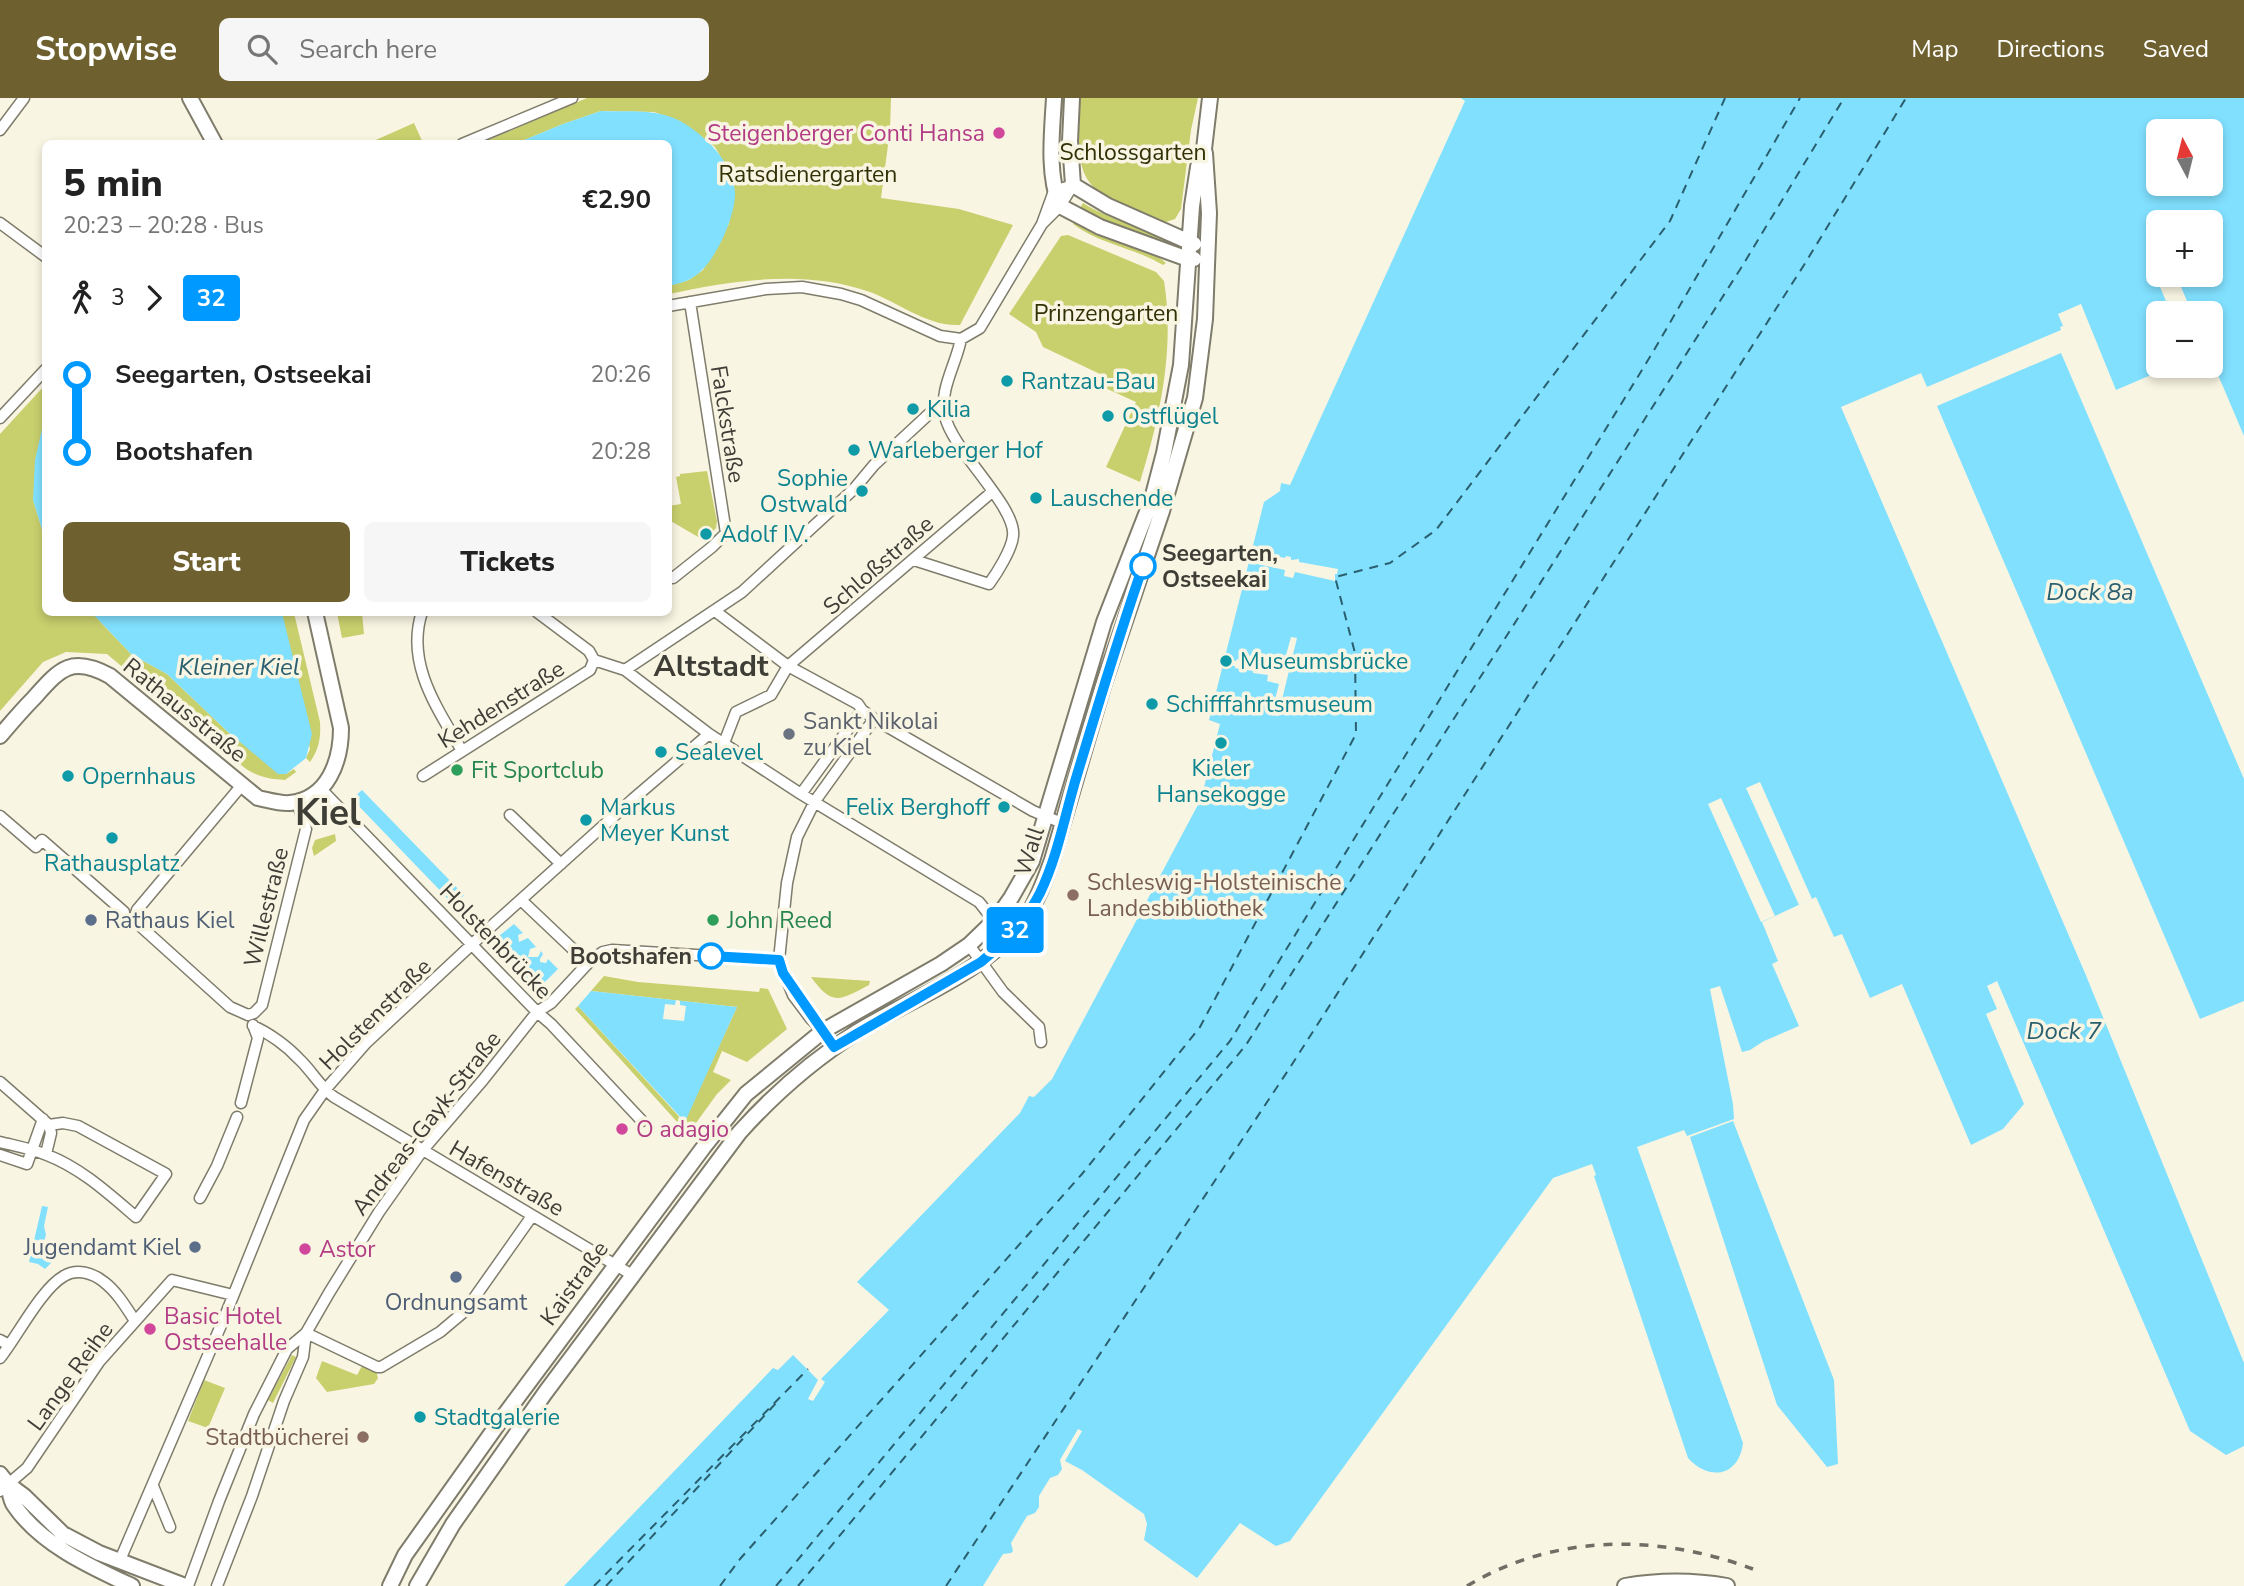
<!DOCTYPE html>
<html lang="en">
<head>
<meta charset="utf-8">
<style>
	body { margin:0; font-family:"Nunito Sans",sans-serif; background:#f6f6f6; color:#222; height:100vh; display:flex; flex-direction:column; font-size:26px; white-space:nowrap }
	* { box-sizing:border-box; margin:0 }
	p { font-size:23px; color:#767676 }
	.icon { flex:none; width:38px; height:38px; fill:none; stroke:currentColor; stroke-width:2; stroke-linecap:round; stroke-linejoin:round }
	.map { position:relative; flex:1; overflow:hidden }
	.drawer { position:absolute; left:42px; top:42px; width:630px; height:476px; display:flex; flex-direction:column; background:#fff; border-radius:10px; box-shadow:0 4px 10px #0003 }
	.drawer>* { flex:none }
	.badge { padding:0 14px; border-radius:5px; font-size:24px; line-height:46px }
	.needle { width:46px; rotate:353deg }
	.controls { position:absolute; left:2146px; top:21px; display:grid; gap:14px }
	.controls a { display:grid; place-items:center; width:77px; height:77px; border-radius:10px; background:#fff; box-shadow:0 4px 10px #0003; font-size:35px }
	.map>.badge { position:absolute; translate:-50% -50%; box-shadow:0 0 0 4px #fff }
	.legs { display:flex; align-items:center; gap:10px; height:77px; padding:0 21px; font-size:23px }
	.legs p { margin-inline-start:auto }
	.head { display:flex; align-items:center; justify-content:space-between; height:119px; padding:0 21px }
	h1 { font-size:38px; font-weight:800; line-height:52px }
	.action { display:flex; gap:14px; margin-top:auto; padding:14px 21px }
	.action a { flex:1; height:80px; border-radius:10px; background:#6f612f; color:#fff; font-size:28px; font-weight:800; line-height:80px; text-align:center }
	.action a+a { background:#f6f6f6; color:#222 }
	ul { padding:0 21px; list-style:none }
	li { display:flex; align-items:center; gap:24px; height:77px; font-size:26px }
	li i { display:grid; place-items:center; width:10px; height:100%; margin:0 9px; background:currentColor }
	li i::after { content:''; width:18px; height:18px; margin:-9px; border:5px solid; border-radius:50%; background:#fff }
	li p { margin-inline-start:auto }
	li:first-child i { background:linear-gradient(#0000 50%,currentColor 0) }
	li:last-child i { background:linear-gradient(currentColor 50%,#0000 0) }
	header { display:flex; align-items:center; gap:42px; box-sizing:border-box; height:98px; padding:0 35px; background:#6f612f; color:#fff }
	header strong { font-size:33px }
	nav { display:flex; gap:38px; margin-inline-start:auto; font-size:24px }
	.search { width:490px; height:63px; background:#f6f6f6; display:flex; align-items:center; gap:18px; box-sizing:border-box; padding:0 24px; border-radius:10px; color:#767676; font-size:26px }
	.map>svg:first-child { display:block }
	.green { fill:#c8cf6d }
	.water { fill:#81e0fe; fill-rule:evenodd }
	.pier { fill:#f9f5e3 }
	.lines { fill:none; stroke-linecap:round; stroke-linejoin:round }
	.ferry { stroke:#2a5f6f; stroke-width:2; stroke-dasharray:9 7; stroke-linecap:butt }
	.street-casing { stroke:#7f7c6b; stroke-width:13 }
	.secondary-casing { stroke:#7f7c6b; stroke-width:18 }
	.street { stroke:#fff; stroke-width:10 }
	.secondary { stroke:#fff; stroke-width:14 }
	.rail { stroke:#706e64; stroke-width:3.5; stroke-dasharray:9 9; stroke-linecap:butt }
	.line-1-casing { stroke:#fff; stroke-width:16 }
	.line-1 { stroke:#09f; stroke-width:10 }
	.hotel-dot { fill:#d1479c; stroke:#f9f5e3; stroke-width:2.5 }
	.culture-dot { fill:#0f9aa8; stroke:#f9f5e3; stroke-width:2.5 }
	.stop-1-dot { fill:#fff; stroke:#09f; stroke-width:3.5 }
	.worship-dot { fill:#6b7280; stroke:#f9f5e3; stroke-width:2.5 }
	.leisure-dot { fill:#2e9e5b; stroke:#f9f5e3; stroke-width:2.5 }
	.education-dot { fill:#8d6e63; stroke:#f9f5e3; stroke-width:2.5 }
	.service-dot { fill:#5c6f8a; stroke:#f9f5e3; stroke-width:2.5 }
	.labels { text-anchor:middle; stroke-width:7; stroke-linejoin:round; paint-order:stroke }
	.hotel-label { font-size:23px; fill:#b23c85; stroke:#f9f5e3; text-anchor:start }
	.park-label { font-size:23px; fill:#303206; stroke:#f9f5e3 }
	.culture-label { font-size:23px; fill:#0d838f; stroke:#f9f5e3; text-anchor:start }
	.street-label { font-size:23px; fill:#3e3d36; stroke:#f9f5e3 }
	.stop-label { font-size:23px; font-weight:bold; fill:#3e3d36; stroke:#f9f5e3; text-anchor:start }
	.worship-label { font-size:23px; fill:#5b616d; stroke:#f9f5e3; text-anchor:start }
	.leisure-label { font-size:23px; fill:#27864d; stroke:#f9f5e3; text-anchor:start }
	.education-label { font-size:23px; fill:#785e54; stroke:#f9f5e3; text-anchor:start }
	.service-label { font-size:23px; fill:#4e5e75; stroke:#f9f5e3; text-anchor:start }
	.water-label { font-size:24px; font-style:italic; fill:#2a5f6f; stroke:#f9f5e3 }
	.district-label { font-size:30px; font-weight:bold; fill:#3e3d36; stroke:#f9f5e3 }
	.town-label { font-size:37px; font-weight:bold; fill:#3e3d36; stroke:#f9f5e3 }
</style>
</head>
<body>
<header>
<strong>Stopwise</strong>
<div class="search"><svg class="icon" aria-label="search" viewBox="0 0 24 24"><circle cx="10" cy="10" r="6"/><path d="M15 15l6 6"/></svg>Search here</div>
<nav><a>Map</a><a>Directions</a><a>Saved</a></nav>
</header>
<div class="map">
<svg width="2244" height="1488" viewBox="0 0 2244 1488">
	<rect width="100%" height="100%" fill="#f9f5e3"/>
	<path class="green" d="M587 0H891L890 32 881 100 959 111 1013 127 960 227C928 229 898 204 870 194 805 171 734 182 669 196V188L689 182 703 172 729 126 730 76 715 49 680 23 654 14 601 13 563 26 517 45 479 46Z
		M1079 0H1198L1191 32 1181 111 1175 121 1163 125C1081 90 1076 92 1079 0Z
		M414 25 423 45H369Z
		M1083 105C1109 122 1139 126 1167 138V146L1126 129 1093 120 1080 110Z
		M1075 122C1101 138 1145 147 1166 165L1163 167C1135 150 1099 146 1073 126Z
		M1068 137 1156 174 1164 183C1175 251 1160 319 1140 384L1106 369 1136 304 1103 289 1100 276 1043 249 1036 234 1009 216 1061 138Z
		M45 287V318L33 402 45 441 46 514 92 515 131 556 167 576 228 634 286 676 294 671 296 674 285 682C261 681 248 675 231 658L232 655 227 651 225 653 206 637 208 635 202 630 200 632 165 602 159 590 120 567 107 556 66 554 43 564 0 613V336Z
		M707 373 717 423 716 430 705 443 669 422 668 408 681 406 676 379 680 378V376Z
		M282 515H294L320 624C321 640 319 651 310 664L306 660 310 651Z
		M337 515H362L364 536 342 540Z
		M335 736 336 743 314 758 312 750 315 742Z
		M604 878 638 884 759 894 760 890 768 891 787 931 747 964 722 953 713 974 731 982 717 996 688 1036 575 911 578 908 684 1024 737 909 591 893Z
		M811 879 870 883 869 887C839 903 832 908 811 879Z
		M292 1257 296 1259 273 1305 268 1302Z
		M322 1263 357 1277 362 1268 376 1273 378 1280 374 1286 327 1294 316 1280Z
		M204 1282 225 1290 208 1330 188 1323Z"/>
	<path class="water" d="M1461 0H2244V338L2210 258V215H2192L2176 177H2210V124H2158V174L2155 177 2171 215H2158V268H2172L2116 292 2081 206 2058 216 2063 228 2060 229 2061 232 1927 289 1921 275 1841 309 2085 875 2244 1265V1348L2226 1357 2190 1333 1997 883 1987 888 1997 911 1986 916 2024 1006 2003 1031 1971 1047 1902 886 1870 900 1842 836 1834 839 1816 799 1762 824 1778 863 1772 866 1799 928 1764 943 1750 952 1742 954 1720 888 1710 891 1733 1006 1734 1021 1687 1038 1684 1032 1637 1049 1743 1345C1739 1378 1710 1384 1688 1360L1594 1078 1596 1077 1592 1066 1553 1080 1290 1443 1276 1448 1240 1425 1197 1480 1144 1442 1147 1426 1144 1416 1082 1372 1065 1363 1082 1333 1078 1331 1060 1362 1062 1371 1058 1377 1050 1380 1039 1398V1409L1035 1415 1027 1418 1011 1445 1013 1453 1011 1455 1003 1456 983 1488H564L773 1270 778 1272 793 1257 818 1282 808 1301 813 1303 825 1284 821 1281 889 1212 857 1184 1020 1015 1029 998 1034 999 1052 981 1201 701 1220 626 1209 622 1264 404 1280 393 1281 385 1290 387 1465 3ZM2158 33H2210V86H2158Z
		M601 13C627 14 656 10 680 23 705 37 733 64 735 94 736 116 718 157 702 172 693 182 681 185 669 188L668 46 517 45 563 26Z
		M2061 255 2244 681V903L2200 921 1937 308Z
		M45 318V441L33 402 35 362Z
		M92 515H282L312 636 306 660 286 676H278L228 634 167 576 131 556Z
		M362 692 464 797 460 802 484 826 490 823 479 833 352 701Z
		M514 826 523 835 518 837 519 844 528 840 536 849 530 851 528 859H538L541 853 543 856 540 861V864L546 865 548 861 558 871 536 893 490 845Z
		M591 893 737 909 685 1024 578 908Z
		M1733 1023 1834 1282 1838 1366 1827 1369 1777 1307 1690 1039Z
		M42 1108 48 1109 44 1128 46 1137 41 1153 49 1155 53 1163 45 1171 38 1166 29 1164Z"/>
	<path class="pier" d="M1251 453 1285 460 1286 458 1291 459V462L1299 461V464L1338 471 1337 476H1335V483L1295 474 1293 480 1284 478 1285 472 1248 464Z
		M1291 539 1297 540 1278 618 1271 617 1279 586 1267 583 1268 577 1253 575V573L1235 570V568L1223 566 1224 560 1236 563 1237 561 1270 571 1271 565 1283 568Z
		M1760 684 1812 801 1799 807 1746 690Z
		M1721 700 1775 818 1761 824 1708 706Z
		M676 902 680 903V907L686 908 684 923 663 921 665 906 675 907Z"/>
	<g class="lines">
		<path class="ferry" d="M594 1488 808 1271
			M606 1488 778 1303
			M720 1488 740 1461 1082 1076 1200 929 1356 636 1355 555 1335 479 1390 465 1436 432 1670 123 1725 0
			M776 1488 1230 943 1653 254 1800 0
			M798 1488 1246 947 1741 170 1844 0
			M946 1488 1289 971 1804 167 1906 0"/>
		<g class="street-casing">
			<path id="street" d="M0 32 24 0
				M462 46 572 0
				M0 125 46 159
				M1042 126 1054 93 1073 87
				M668 208 766 191 802 189 841 196 861 202 940 238 961 241 980 230 1042 126 1060 108 1073 87
				M0 320 46 271
				M992 394 788 568 858 606 862 612 874 621 1033 713 1062 725
				M914 462 989 486C997 475 1012 451 1013 438 1017 409 952 352 945 318 939 291 956 267 961 241
				M668 479 673 480 712 449 726 435 690 204
				M715 513 788 568 771 597 736 614 724 645
				M422 514C405 566 438 611 462 653
				M537 514 589 553 594 562
				M594 562 625 572 709 636 801 696 979 804 994 823
				M625 572 742 494 854 391 874 367 930 315 943 306
				M423 678 590 572 594 562
				M242 687 137 812 135 819 138 826 230 909 248 917
				M321 691 537 914 551 926 642 1023
				M801 696 862 612
				M510 717 561 766
				M0 718 36 749 42 742 124 814
				M521 802 578 856
				M969 847 1003 894 1039 929 1041 944
				M248 917 254 915 262 907 306 731 297 704
				M253 928C269 935 287 948 299 961 312 973 320 989 334 999L634 1178
				M823 933 811 921 793 897 779 862 787 785 797 739 815 703 874 621
				M0 984 49 1027 51 1035 46 1056
				M241 1005 258 940 253 927
				M0 1044C16 1048 32 1051 47 1057 81 1070 109 1096 136 1119L166 1076 78 1028 63 1025 49 1027
				M0 1057 27 1066
				M27 1066 43 1021
				M200 1100 217 1068 237 1019
				M306 1235 377 1269H381L440 1234 465 1213 532 1118
				M0 1242 9 1247
				M0 1260C17 1239 41 1191 64 1178 77 1170 93 1175 104 1184 117 1194 126 1209 135 1223
				M153 1388 170 1429
				M0 1393 27 1370 99 1264 172 1182 233 1197
				M120 1462 225 1218 304 1022 325 992 366 945 496 824 633 701 709 636
				M188 1488 219 1403 254 1316 287 1251 306 1235
				M217 1488 252 1398 284 1303 303 1259 306 1235 329 1195 379 1114 422 1053 483 982 537 914 551 905 591 862 603 854 612 852 779 862"/>
		</g>
		<g class="secondary-casing">
			<path id="secondary" d="M190 0 215 46
				M1054 0C1052 35 1047 75 1060 108L1100 129 1188 161H1194
				M1072 0 1070 43 1073 87 1108 108 1194 146
				M0 638C11 625 22 612 34 600 60 571 71 557 110 578L258 700C268 702 280 706 290 705 328 701 341 663 341 630L315 514
				M0 1376 8 1386 24 1398 63 1436 99 1455 185 1488
				M8 1386C10 1393 10 1402 14 1407 40 1446 91 1469 132 1488
				M390 1488 405 1457 503 1319 703 1050 746 996 823 933 941 866 969 847 997 820 1011 800 1032 763 1104 524 1152 401 1164 355 1181 267 1192 108 1198 69 1204 51 1210 0
				M417 1488 453 1426 545 1295 739 1035C774 996 813 962 857 934 915 898 988 875 1028 816 1039 799 1045 781 1052 762L1104 585 1162 413 1195 300 1205 221 1209 115 1205 55
				M1625 1488C1659 1482 1693 1482 1727 1488"/>
		</g>
		<use href="#street" class="street"/>
		<use href="#secondary" class="secondary"/>
		<path class="rail" d="M1467 1488C1555 1435 1659 1436 1753 1471"/>
	</g>
	<g class="lines">
		<g class="line-1-casing">
			<path id="line-1" d="M711 858 779 862 783 875 834 949 981 864C1005 844 1026 823 1040 795 1058 758 1065 716 1077 677 1098 607 1119 537 1143 468"/>
		</g>
		<use href="#line-1" class="line-1"/>
	</g>
	<g class="hotel-dot">
		<circle cx="999" cy="35" r="7"/>
		<circle cx="622" cy="1031" r="7"/>
		<circle cx="305" cy="1151" r="7"/>
		<circle cx="150" cy="1231" r="7"/>
	</g>
	<g class="culture-dot">
		<circle cx="1007" cy="283" r="7"/>
		<circle cx="913" cy="311" r="7"/>
		<circle cx="1108" cy="318" r="7"/>
		<circle cx="854" cy="352" r="7"/>
		<circle cx="862" cy="393" r="7"/>
		<circle cx="1036" cy="400" r="7"/>
		<circle cx="706" cy="436" r="7"/>
		<circle cx="1226" cy="563" r="7"/>
		<circle cx="1152" cy="606" r="7"/>
		<circle cx="1221" cy="645" r="7"/>
		<circle cx="661" cy="654" r="7"/>
		<circle cx="68" cy="678" r="7"/>
		<circle cx="1004" cy="709" r="7"/>
		<circle cx="586" cy="722" r="7"/>
		<circle cx="112" cy="740" r="7"/>
		<circle cx="420" cy="1319" r="7"/>
	</g>
	<g class="stop-1-dot">
		<circle cx="1143" cy="468" r="12"/>
		<circle cx="711" cy="858" r="12"/>
	</g>
	<circle class="worship-dot" cx="789" cy="636" r="7"/>
	<g class="leisure-dot">
		<circle cx="457" cy="672" r="7"/>
		<circle cx="713" cy="822" r="7"/>
	</g>
	<g class="education-dot">
		<circle cx="1073" cy="797" r="7"/>
		<circle cx="363" cy="1339" r="7"/>
	</g>
	<g class="service-dot">
		<circle cx="91" cy="822" r="7"/>
		<circle cx="195" cy="1149" r="7"/>
		<circle cx="456" cy="1179" r="7"/>
	</g>
	<g class="labels">
		<g class="hotel-label">
			<text x="985" y="43" text-anchor="end">Steigenberger Conti Hansa</text>
			<text x="636" y="1039">O adagio</text>
			<text x="319" y="1159">Astor</text>
			<text x="164" y="1226">Basic Hotel<tspan x="164" dy="26">Ostseehalle</tspan></text>
		</g>
		<g class="park-label">
			<text x="1133" y="62">Schlossgarten</text>
			<text x="808" y="84">Ratsdienergarten</text>
			<text x="1106" y="223">Prinzengarten</text>
		</g>
		<g class="culture-label">
			<text x="1021" y="291">Rantzau-Bau</text>
			<text x="927" y="319">Kilia</text>
			<text x="1122" y="326">Ostflügel</text>
			<text x="868" y="360">Warleberger Hof</text>
			<text x="848" y="388" text-anchor="end">Sophie<tspan x="848" dy="26">Ostwald</tspan></text>
			<text x="1050" y="408">Lauschende</text>
			<text x="720" y="444">Adolf IV.</text>
			<text x="1240" y="571">Museumsbrücke</text>
			<text x="1166" y="614">Schifffahrtsmuseum</text>
			<text x="675" y="662">Sealevel</text>
			<text x="1221" y="678" text-anchor="middle">Kieler<tspan x="1221" dy="26">Hansekogge</tspan></text>
			<text x="82" y="686">Opernhaus</text>
			<text x="600" y="717">Markus<tspan x="600" dy="26">Meyer Kunst</tspan></text>
			<text x="990" y="717" text-anchor="end">Felix Berghoff</text>
			<text x="112" y="773" text-anchor="middle">Rathausplatz</text>
			<text x="434" y="1327">Stadtgalerie</text>
		</g>
		<g class="street-label">
			<text transform="translate(728 326) rotate(81)" y="8">Falckstraße</text>
			<text transform="translate(878 467) rotate(-41)" y="8">Schloßstraße</text>
			<text transform="translate(501 606) rotate(-32)" y="8">Kehdenstraße</text>
			<text transform="translate(185 612) rotate(39)" y="8">Rathausstraße</text>
			<text transform="translate(1029 753) rotate(-72)" y="8">Wall</text>
			<text transform="translate(266 809) rotate(-76)" y="8">Willestraße</text>
			<text transform="translate(496 843) rotate(46)" y="8">Holstenbrücke</text>
			<text transform="translate(375 916) rotate(-45)" y="8">Holstenstraße</text>
			<text transform="translate(426 1025) rotate(-52)" y="8">Andreas-Gayk-Straße</text>
			<text transform="translate(507 1080) rotate(30)" y="8">Hafenstraße</text>
			<text transform="translate(574 1185) rotate(-54)" y="8">Kaistraße</text>
			<text transform="translate(70 1278) rotate(-54)" y="8">Lange Reihe</text>
		</g>
		<g class="stop-label">
			<text x="1162" y="463">Seegarten,<tspan x="1162" dy="26">Ostseekai</tspan></text>
			<text x="692" y="866" text-anchor="end">Bootshafen</text>
		</g>
		<g class="worship-label">
			<text x="803" y="631">Sankt Nikolai<tspan x="803" dy="26">zu Kiel</tspan></text>
		</g>
		<g class="leisure-label">
			<text x="471" y="680">Fit Sportclub</text>
			<text x="727" y="830">John Reed</text>
		</g>
		<g class="education-label">
			<text x="1087" y="792">Schleswig-Holsteinische<tspan x="1087" dy="26">Landesbibliothek</tspan></text>
			<text x="349" y="1347" text-anchor="end">Stadtbücherei</text>
		</g>
		<g class="service-label">
			<text x="105" y="830">Rathaus Kiel</text>
			<text x="181" y="1157" text-anchor="end">Jugendamt Kiel</text>
			<text x="456" y="1212" text-anchor="middle">Ordnungsamt</text>
		</g>
		<g class="water-label">
			<text x="2090" y="502">Dock 8a</text>
			<text x="239" y="577">Kleiner Kiel</text>
			<text x="2064" y="941">Dock 7</text>
		</g>
		<g class="district-label">
			<text x="711" y="578">Altstadt</text>
		</g>
		<g class="town-label">
			<text x="328" y="727">Kiel</text>
		</g>
	</g>
</svg>
<div class="controls">
<a><svg class="needle" viewBox="-14 -14 28 28"><path d="M0-13l5 13h-10z" fill="#e53935"/><path d="M0 13l5-13h-10z" fill="#767676"/></svg></a>
<a>+</a>
<a>−</a>
</div>
<b class="badge" style="left:1015px;top:832px;background:#09f;color:#fff">32</b>
<section class="drawer">
<div class="head"><div><h1>5 min</h1><p>20:23 – 20:28 · Bus</p></div><b>€2.90</b></div>
<div class="legs"><svg class="icon" aria-label="walk" viewBox="0 0 24 24"><circle cx="13" cy="4" r="2"/><path d="M13 8l-2 6 4 7M11 14l-3 7M7 12l3-4h3l4 4"/></svg>3<svg class="icon" aria-label="forward" viewBox="0 0 24 24"><path d="M9 5l7 7-7 7"/></svg><b class="badge" style="background:#09f;color:#fff">32</b></div>
<ul>
<li><i style="color:#09f"></i><b>Seegarten, Ostseekai</b><p>20:26</p></li>
<li><i style="color:#09f"></i><b>Bootshafen</b><p>20:28</p></li>
</ul>
<div class="action"><a>Start</a><a>Tickets</a></div>
</section>
</div>
</body>
</html>
